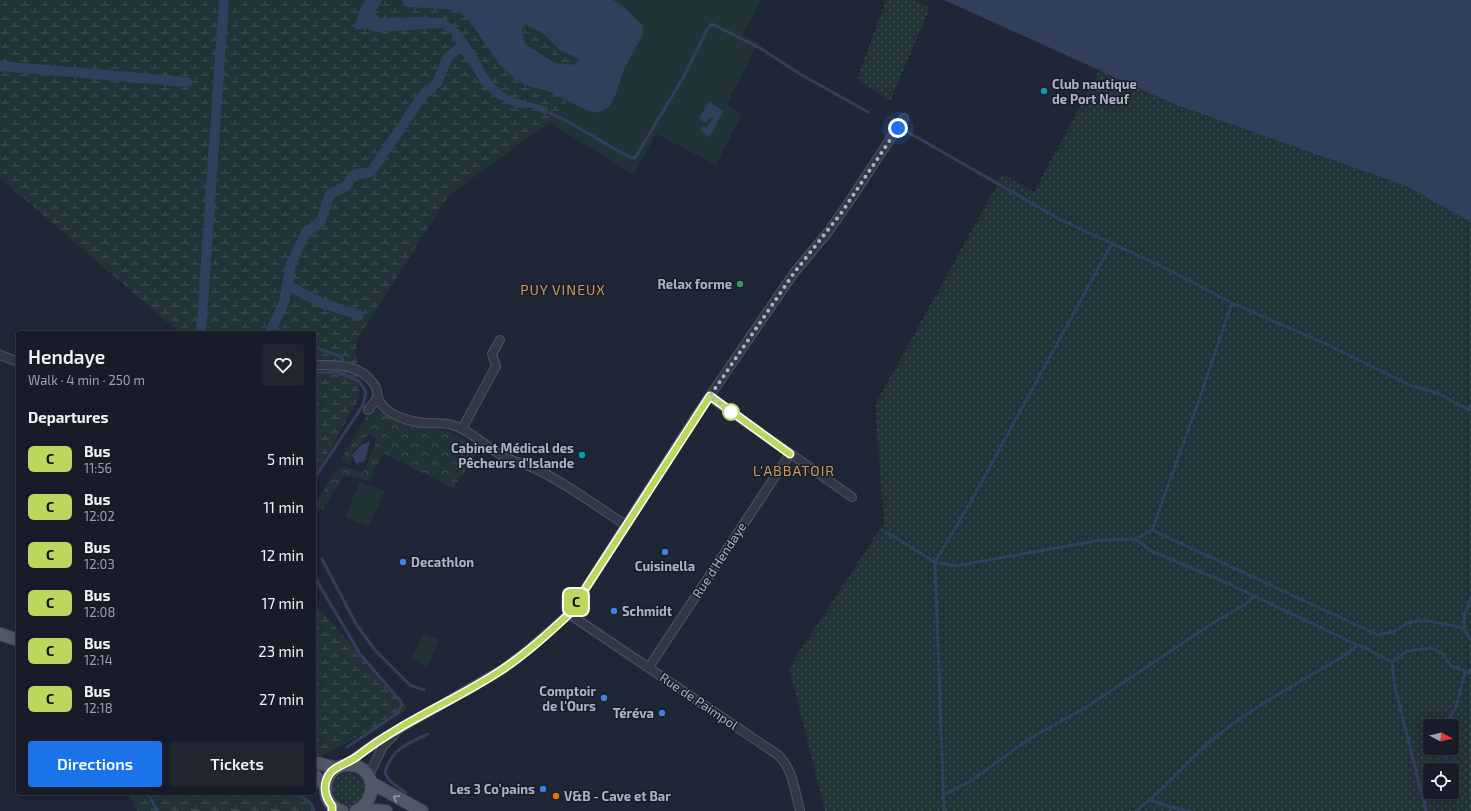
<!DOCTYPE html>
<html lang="en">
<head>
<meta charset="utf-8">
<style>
	body { margin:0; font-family:"Exo 2",sans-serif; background:#202530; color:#f1f3f6; height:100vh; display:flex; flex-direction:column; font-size:15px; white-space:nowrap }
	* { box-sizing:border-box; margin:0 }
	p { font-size:13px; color:#9ea1a8 }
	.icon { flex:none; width:22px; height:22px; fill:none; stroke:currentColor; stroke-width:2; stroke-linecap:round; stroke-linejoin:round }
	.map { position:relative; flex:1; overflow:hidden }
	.sheet { position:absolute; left:16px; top:331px; width:300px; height:464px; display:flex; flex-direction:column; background:#171c28; border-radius:4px; box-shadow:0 2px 10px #0003,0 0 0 1px #363a45 }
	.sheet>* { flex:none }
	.badge { padding:0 8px; border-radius:6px; font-size:14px; line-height:26px }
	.needle { width:26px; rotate:97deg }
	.buttons { position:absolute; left:1423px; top:719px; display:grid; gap:8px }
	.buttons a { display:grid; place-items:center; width:36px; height:36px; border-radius:4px; background:#171c28; box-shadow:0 2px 10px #0003,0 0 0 1px #363a45; font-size:20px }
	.you { position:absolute; width:20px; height:20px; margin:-10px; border:3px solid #fff; border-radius:50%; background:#1a73e8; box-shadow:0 0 0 6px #1a73e833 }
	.map>.badge { position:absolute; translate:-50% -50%; box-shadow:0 0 0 2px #fff }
	h2 { padding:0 12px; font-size:15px; line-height:36px }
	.round { display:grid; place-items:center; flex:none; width:42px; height:42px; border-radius:4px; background:#202530 }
	.head { display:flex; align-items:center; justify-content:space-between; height:68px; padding:0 12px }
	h1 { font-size:19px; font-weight:600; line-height:30px }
	.primary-button { display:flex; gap:8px; margin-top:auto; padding:8px 12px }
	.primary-button a { flex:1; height:46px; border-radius:4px; background:#1a73e8; color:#fff; font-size:16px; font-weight:600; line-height:46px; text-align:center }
	.primary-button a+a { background:#202530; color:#f1f3f6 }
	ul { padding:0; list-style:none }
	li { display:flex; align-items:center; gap:12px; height:48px; padding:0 12px }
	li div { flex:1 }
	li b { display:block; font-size:15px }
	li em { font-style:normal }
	li .badge { min-width:44px; font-weight:700; text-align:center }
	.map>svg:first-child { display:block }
	.grass { fill:url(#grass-dots); fill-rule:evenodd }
	.forest { fill:url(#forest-crowns) }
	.wetland { fill:url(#wetland-marsh) }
	.park { fill:#223337 }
	.water { fill:#323f5c; fill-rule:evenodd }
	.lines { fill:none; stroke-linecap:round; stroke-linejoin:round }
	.stream { stroke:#323f5c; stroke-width:3 }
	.canal { stroke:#323f5c; stroke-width:10 }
	.minor-casing { stroke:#505564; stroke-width:10 }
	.primary-casing { stroke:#3c414f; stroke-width:14 }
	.minor { stroke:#323845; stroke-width:8 }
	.primary { stroke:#505766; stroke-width:12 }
	.oneway { stroke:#959bac }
	.line-casing { stroke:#fff; stroke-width:9 }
	.line { stroke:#bbd75e; stroke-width:6 }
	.walk { stroke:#acb2c3; stroke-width:4; stroke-dasharray:0 7.2 }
	.culture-dot { fill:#0f9aa8; stroke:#181d2a; stroke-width:1.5 }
	.leisure-dot { fill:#2e9e5b; stroke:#181d2a; stroke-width:1.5 }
	.stop-dot { fill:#fff; stroke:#bbd75e; stroke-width:2 }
	.shop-dot { fill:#3f7fe0; stroke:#181d2a; stroke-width:1.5 }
	.food-dot { fill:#e8710a; stroke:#181d2a; stroke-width:1.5 }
	.labels { text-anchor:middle; stroke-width:3; stroke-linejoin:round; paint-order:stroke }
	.poi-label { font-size:13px; font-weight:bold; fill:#acb2c3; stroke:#181d2a; text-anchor:end }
	.street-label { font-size:13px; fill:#acb2c3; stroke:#181d2a }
	.neighbourhood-label { font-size:14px; letter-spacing:1px; fill:#d19a59; stroke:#181d2a }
</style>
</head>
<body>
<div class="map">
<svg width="1471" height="811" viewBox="0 0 1471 811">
	<defs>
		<pattern id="grass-dots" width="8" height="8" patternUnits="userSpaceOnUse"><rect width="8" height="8" fill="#223337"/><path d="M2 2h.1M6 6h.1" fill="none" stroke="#3f4e52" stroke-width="1.8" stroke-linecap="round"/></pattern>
		<pattern id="forest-crowns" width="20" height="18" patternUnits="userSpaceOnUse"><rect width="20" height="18" fill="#223337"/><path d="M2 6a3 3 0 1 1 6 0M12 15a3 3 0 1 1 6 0" fill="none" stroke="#3f4e52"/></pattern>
		<pattern id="wetland-marsh" width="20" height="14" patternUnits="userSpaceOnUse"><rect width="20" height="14" fill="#223337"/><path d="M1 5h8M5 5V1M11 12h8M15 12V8" fill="none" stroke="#3f4e52"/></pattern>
	</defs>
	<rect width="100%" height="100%" fill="#1f2635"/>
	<path class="grass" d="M886 0H911L929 7V10L890 101 857 79Z
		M1100 69 1174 104 1406 186 1471 214V811H825L789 667 884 523 875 405 1003 174 1034 192ZM1430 726H1452V748H1430ZM1430 770H1452V792H1430Z
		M332 790a17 17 0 1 1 34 0a17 17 0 1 1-34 0Z"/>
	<path class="forest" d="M377 410 399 423 451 432 480 449 453 488 383 453 369 481 344 475 323 509 314 508 334 471 343 466 363 473 377 440 369 434 352 453 350 465 341 459 370 411Z"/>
	<path class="wetland" d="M0 0H587L628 31 549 123 449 195 356 341 359 398 314 478V333H180L0 178Z
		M314 589 317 606 408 709 319 758 314 763Z
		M127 793H302L315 811H138Z"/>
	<path class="park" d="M587 0H762L742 34 758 43 727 104 742 114 716 165 656 134 634 175 549 123 628 31Z
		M360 481 385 491 369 527 345 517Z
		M424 633 439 640 427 667 411 659Z"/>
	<path class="water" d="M366 0H383L375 11 379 18C391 18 436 16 443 19 473 32 478 72 502 91 514 101 534 102 548 108L546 115 533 108H517L497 98 481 84 470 65 458 49 451 34 442 28 377 32 366 29 354 30 359 12Z
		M401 0H613L624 7 643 26V35L624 69 615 96 609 107 598 113 587 110 548 91 527 86 513 77 500 65 468 19 459 12 445 9 407 7ZM526 25 543 33 560 50 579 59 576 65 555 63 525 44 522 30Z
		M944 0H1471V222L1406 186 1174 104Z
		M709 102 724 111 709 137 700 131 702 127 706 128 714 118 710 117 706 123 699 118Z
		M370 441 365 461 356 464 352 455 361 445Z"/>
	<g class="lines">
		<path class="stream" d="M545 111 563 119 629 157 635 158 683 78 707 30 712 24 760 48 800 74 868 112
			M906 131 1061 220 1165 268 1232 303 1326 344 1412 386 1438 393 1457 404 1471 410
			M314 347 342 357 345 375
			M314 373 337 372 359 381 366 392 363 405 314 479
			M1152 530 1378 635 1393 632 1408 623 1417 621H1429L1464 628 1471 640
			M886 532 935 562 955 566 1101 540 1136 539 1152 530 1199 400 1232 303
			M1136 539 1149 550 1227 583 1357 645C1370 648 1379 657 1392 662
			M322 559 356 624 375 650 410 685 424 690
			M314 576 360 654 402 703 398 713 347 747
			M1464 628V616L1471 598
			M1392 662 1395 687 1426 811
			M1392 662 1407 651 1432 648 1443 654 1451 666 1471 673
			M1435 726 1448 721 1456 707 1465 672
			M1430 734 1428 737 1430 746
			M1430 748 1447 758
			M147 793 158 811
			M295 793C302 797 313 802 314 811
			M406 793 389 780 385 773C391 749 408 743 428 734
			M944 795 969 782 1032 737 1085 708 1216 621 1243 606 1253 597
			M1151 800 1170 807 1190 811
			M944 811 935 562 969 505 1112 243
			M1136 811C1166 789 1188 759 1217 736 1256 705 1301 681 1344 656L1357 645"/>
		<path class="canal" d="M0 66 187 82
			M287 285 324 304 359 315
			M201 333 224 0
			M278 333 271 330 284 302 291 264 306 232 320 223 330 194 346 186 353 175 371 172 423 95 437 83 448 57 462 46"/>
		<g class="minor-casing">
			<path id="minor" d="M0 355 18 362
				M314 365C336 365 359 363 373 383 376 386 378 393 377 397 375 402 371 406 368 410
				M377 396C384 415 406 421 425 423 434 424 443 422 452 425 470 430 485 446 501 455 512 462 526 464 538 470 569 485 597 507 626 525
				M710 397 852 497
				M462 429 496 366 492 354 500 340
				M569 614 778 755C793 769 795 792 800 811
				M649 667 790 454
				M345 765 375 743 503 669 528 650 569 614 696 416 794 273 828 232 849 202 904 118
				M369 775 383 746 395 734"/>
		</g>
		<g class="primary-casing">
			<path id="primary" d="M0 634 18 640
				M314 762 336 768
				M314 775 325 785
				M372 783 422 811
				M361 809 386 811
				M342 811C317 804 322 766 347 765 375 763 380 800 356 811"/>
		</g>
		<use href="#minor" class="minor"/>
		<use href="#primary" class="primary"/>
	</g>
	<defs><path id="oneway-chevron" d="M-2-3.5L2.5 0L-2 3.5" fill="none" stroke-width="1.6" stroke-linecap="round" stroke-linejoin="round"/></defs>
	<use class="oneway" href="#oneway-chevron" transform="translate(396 798) rotate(-152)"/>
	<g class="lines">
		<g class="line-casing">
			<path id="line" d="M332 811V806C324 796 322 783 331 772 338 765 351 762 359 755 404 720 457 700 503 669 527 653 548 634 569 614L710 396 790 454"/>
		</g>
		<use href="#line" class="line"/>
		<path class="walk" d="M731 412 734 414 710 396 794 273 842 212 898 128"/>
	</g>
	<g class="culture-dot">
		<circle cx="1044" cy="91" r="4"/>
		<circle cx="582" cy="455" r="4"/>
	</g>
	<circle class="leisure-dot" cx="740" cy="284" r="4"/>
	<circle class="stop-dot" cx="731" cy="412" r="8"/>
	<g class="shop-dot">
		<circle cx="665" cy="552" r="4"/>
		<circle cx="403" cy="562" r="4"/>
		<circle cx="614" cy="611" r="4"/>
		<circle cx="604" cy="698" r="4"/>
		<circle cx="662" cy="713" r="4"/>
		<circle cx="543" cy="789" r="4"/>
	</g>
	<circle class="food-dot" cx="556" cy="796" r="4"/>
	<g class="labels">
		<g class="poi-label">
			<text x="1052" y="89" text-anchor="start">Club nautique<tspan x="1052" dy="15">de Port Neuf</tspan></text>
			<text x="732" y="289">Relax forme</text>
			<text x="574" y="453">Cabinet Médical des<tspan x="574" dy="15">Pêcheurs d'Islande</tspan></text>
			<text x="411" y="567" text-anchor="start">Decathlon</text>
			<text x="665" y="571" text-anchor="middle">Cuisinella</text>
			<text x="622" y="616" text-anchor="start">Schmidt</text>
			<text x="596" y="696">Comptoir<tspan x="596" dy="15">de l'Ours</tspan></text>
			<text x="654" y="718">Téréva</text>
			<text x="535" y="794">Les 3 Co'pains</text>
			<text x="564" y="801" text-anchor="start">V&amp;B - Cave et Bar</text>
		</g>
		<g class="street-label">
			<text transform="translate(719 560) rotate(-57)" y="5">Rue d'Hendaye</text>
			<text transform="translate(699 701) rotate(34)" y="5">Rue de Paimpol</text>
		</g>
		<g class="neighbourhood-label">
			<text x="563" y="295">PUY VINEUX</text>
			<text x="794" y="476">L'ABBATOIR</text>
		</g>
	</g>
</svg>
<div class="buttons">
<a><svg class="needle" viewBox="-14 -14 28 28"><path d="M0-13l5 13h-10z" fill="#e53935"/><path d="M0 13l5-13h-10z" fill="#9ea1a8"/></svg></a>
<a><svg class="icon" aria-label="locate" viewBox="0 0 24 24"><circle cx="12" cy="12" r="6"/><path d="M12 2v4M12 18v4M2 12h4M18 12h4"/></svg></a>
</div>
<div class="you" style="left:898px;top:128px"></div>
<b class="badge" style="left:576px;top:602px;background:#bbd75e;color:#111">C</b>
<section class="sheet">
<div class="head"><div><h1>Hendaye</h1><p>Walk · 4 min · 250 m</p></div><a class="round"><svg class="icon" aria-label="heart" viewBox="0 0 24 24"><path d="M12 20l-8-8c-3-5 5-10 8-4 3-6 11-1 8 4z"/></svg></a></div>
<h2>Departures</h2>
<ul>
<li><span class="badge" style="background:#bbd75e;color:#111">C</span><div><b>Bus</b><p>11:56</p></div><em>5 min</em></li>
<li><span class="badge" style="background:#bbd75e;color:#111">C</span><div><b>Bus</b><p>12:02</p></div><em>11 min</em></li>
<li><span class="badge" style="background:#bbd75e;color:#111">C</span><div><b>Bus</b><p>12:03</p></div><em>12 min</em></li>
<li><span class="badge" style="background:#bbd75e;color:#111">C</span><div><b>Bus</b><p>12:08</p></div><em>17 min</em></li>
<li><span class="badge" style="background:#bbd75e;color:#111">C</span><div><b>Bus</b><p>12:14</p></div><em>23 min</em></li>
<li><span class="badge" style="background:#bbd75e;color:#111">C</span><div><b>Bus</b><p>12:18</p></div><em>27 min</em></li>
</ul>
<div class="primary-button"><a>Directions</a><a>Tickets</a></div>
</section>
</div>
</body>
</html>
